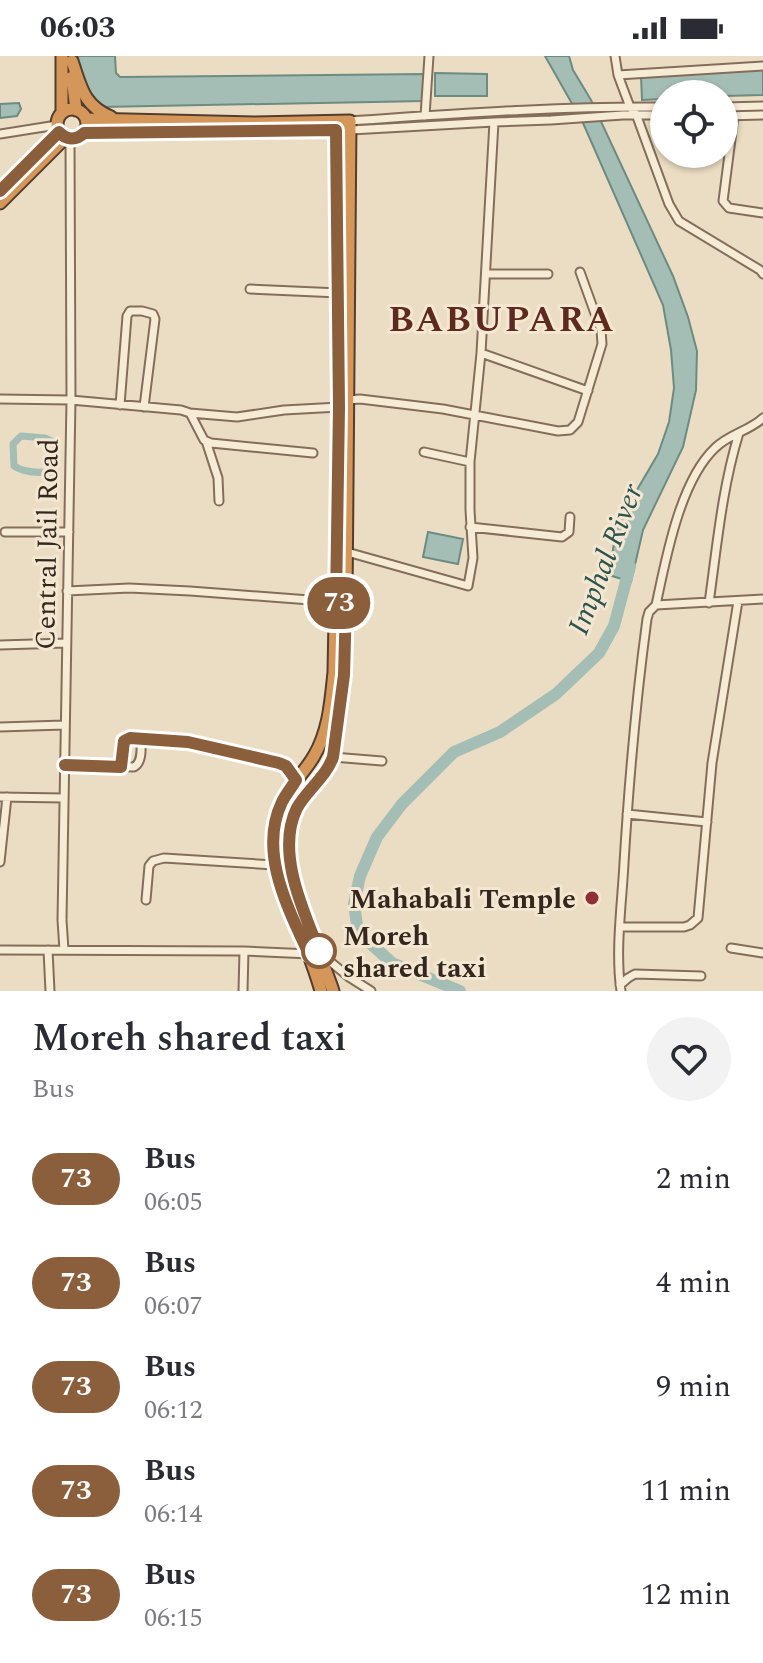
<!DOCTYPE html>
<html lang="en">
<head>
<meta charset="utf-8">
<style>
	body { margin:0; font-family:Spectral,serif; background:#f2f2f3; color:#2b2b33; height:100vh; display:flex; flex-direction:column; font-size:30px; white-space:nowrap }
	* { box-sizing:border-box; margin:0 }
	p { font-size:26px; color:#7c7c81 }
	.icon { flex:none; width:44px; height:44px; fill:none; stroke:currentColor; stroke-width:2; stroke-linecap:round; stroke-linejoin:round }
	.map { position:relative; height:935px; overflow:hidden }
	.drawer { display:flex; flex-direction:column; background:#fff; flex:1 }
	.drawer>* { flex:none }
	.badge { padding:0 16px; border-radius:26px; font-size:28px; line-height:52px }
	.tools { position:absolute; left:650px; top:24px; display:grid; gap:16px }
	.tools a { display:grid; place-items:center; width:88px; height:88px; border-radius:50%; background:#fff; box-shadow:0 2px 6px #0004; font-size:40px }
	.map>.badge { position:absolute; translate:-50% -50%; box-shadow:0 0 0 4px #fff }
	.round { display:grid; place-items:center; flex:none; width:84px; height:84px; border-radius:42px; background:#f2f2f3 }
	.summary { display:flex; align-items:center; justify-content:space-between; height:136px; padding:0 32px }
	h1 { font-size:38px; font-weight:600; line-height:60px }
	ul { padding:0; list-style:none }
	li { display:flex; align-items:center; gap:24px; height:104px; padding:0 32px }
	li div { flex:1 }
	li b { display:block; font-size:30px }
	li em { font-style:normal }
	li .badge { min-width:88px; font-weight:700; text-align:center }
	.status { display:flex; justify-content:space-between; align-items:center; height:56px; padding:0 40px; background:#fff; direction:ltr }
	.status svg { height:22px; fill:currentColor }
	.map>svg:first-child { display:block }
	.water { fill:#a5beb5; stroke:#6c8b82; stroke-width:2 }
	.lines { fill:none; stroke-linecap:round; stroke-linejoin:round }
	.canal { stroke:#a5beb5; stroke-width:7 }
	.river { stroke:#a5beb5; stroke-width:12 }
	.minor-casing { stroke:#846e5b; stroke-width:11 }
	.highway-casing { stroke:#523d2f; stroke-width:15 }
	.minor { stroke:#f6ebd5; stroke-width:7 }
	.highway { stroke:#d59759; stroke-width:11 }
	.line-casing { stroke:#fff; stroke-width:18 }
	.line { stroke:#8b5e3c; stroke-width:12 }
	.poi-dot { fill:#8e2f35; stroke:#f3e7d2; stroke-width:3 }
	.stop-dot { fill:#fff; stroke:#8b5e3c; stroke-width:4 }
	.labels { text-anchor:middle; stroke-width:6; stroke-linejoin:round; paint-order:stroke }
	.street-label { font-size:28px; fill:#34281e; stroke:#f3e7d2 }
	.poi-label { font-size:28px; font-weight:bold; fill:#34281e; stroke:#f3e7d2; text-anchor:end }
	.stop-label { font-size:28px; font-weight:bold; fill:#34281e; stroke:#f3e7d2; text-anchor:start }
	.water-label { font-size:30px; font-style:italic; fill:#2e534f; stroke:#f3e7d2 }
	.district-label { font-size:36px; font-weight:bold; letter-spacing:2px; fill:#5e2a20; stroke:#f3e7d2 }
</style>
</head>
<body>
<div class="status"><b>06:03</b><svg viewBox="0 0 49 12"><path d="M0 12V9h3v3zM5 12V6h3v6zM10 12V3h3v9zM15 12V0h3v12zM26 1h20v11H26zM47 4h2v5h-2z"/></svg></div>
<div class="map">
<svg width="763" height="935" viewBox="0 0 763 935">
	<rect width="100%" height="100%" fill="#ebddc3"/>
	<path class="water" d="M78 0H115L116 17 120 21 425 18 424 45 100 51C85 41 78 17 78 0Z
		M545 0H569L573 14 591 44 673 220 688 261 697 295 696 334 683 391 643 474 631 526 609 519 617 468 658 398 669 366 674 332 671 294 663 249 583 67Z
		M763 13V39L724 40V38H664V43L642 44 641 20Z
		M435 17 487 18V40H435Z
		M19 47 21 53 17 60 0 62V48Z
		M428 476 463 483 458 508 423 501Z"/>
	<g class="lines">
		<path class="canal" d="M21 380 45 382 56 387 54 407 51 416C38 417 25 417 14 410L13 388Z"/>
		<path class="river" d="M460 935 392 907 358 876 354 848 360 820 377 781 402 748 454 696 500 676 556 638 599 597 614 570 630 510"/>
		<g class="minor-casing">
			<path id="minor" d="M615 0 618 19 763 10
				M618 19 630 51 636 58 669 148 679 165 760 214 763 218
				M724 51 763 50
				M425 60 429 0
				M724 60 763 59
				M734 60 723 145 729 152 763 157
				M350 65C455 58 559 50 664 51
				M351 74 494 66 551 64 623 59H664
				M0 78 57 69
				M486 218H548
				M250 233 339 237
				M481 297 588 335
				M0 343 71 344 181 354 190 357 204 384 211 387 313 397
				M120 349 127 260 130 255H142L153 258 155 263 144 351
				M190 357 237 361 284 354 339 351 348 344 360 343 443 353 558 375 570 374 578 366 602 288 601 274 580 216
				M206 385 218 422 219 445
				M424 396 470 406
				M470 471 562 481 569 476 570 461
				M5 476H69
				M347 496 468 530 473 502 470 454V406L481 297 494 66
				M67 535 129 532 190 535 336 546
				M709 547C717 490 722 432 739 377
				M656 549C666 502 680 425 715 392 729 378 749 375 763 362
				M0 589 66 587
				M0 671 64 669
				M333 701 382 705
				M65 709 134 711C143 706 141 691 141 682
				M121 711 124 685 126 683C177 677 231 695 279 707L286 710 296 724
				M0 741 64 742
				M627 758 707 766
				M0 806 7 741
				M146 844 149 810 153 805 164 802 274 809
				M620 871H684L690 869 698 862 712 707 738 545
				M731 892 763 897
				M0 894 244 895 310 898
				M48 894 50 935
				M64 894 62 864 71 344 70 83
				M322 899 349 921 371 935
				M620 929 628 922 635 918 701 920
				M243 935 244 895
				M621 935C615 895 622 847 624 807 629 725 636 644 647 563L649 556 656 549 763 543"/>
		</g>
		<g class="highway-casing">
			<path id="highway" d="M62 0V57
				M72 5C81 31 83 49 111 61
				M72 21 76 54
				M57 68a15 15 0 1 1 30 0a15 15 0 1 1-30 0Z
				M86 63 255 67 350 65 346 547 344 619 333 701C325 724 301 739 293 763 278 811 318 889 333 935
				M84 77 342 74
				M0 135 59 76
				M0 147 66 81
				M321 935C317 921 312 907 307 894 287 848 258 796 282 746 290 729 305 716 314 700 329 675 331 645 334 616L339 351 336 66"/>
		</g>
		<use href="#minor" class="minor"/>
		<use href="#highway" class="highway"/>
	</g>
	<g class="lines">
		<g class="line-casing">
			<path id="line" d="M0 135 59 76C66 84 76 85 84 77L336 74 339 351 336 546 346 547 344 619 333 701C326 721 307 734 297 752 275 796 304 856 320 897L309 898C288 852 258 796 282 746 286 738 292 731 296 724L286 710 279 707 188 686 130 682 124 685 121 711 65 709"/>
		</g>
		<use href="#line" class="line"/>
	</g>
	<circle class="poi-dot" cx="592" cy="842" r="8"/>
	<circle class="stop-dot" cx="319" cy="895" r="16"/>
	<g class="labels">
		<g class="street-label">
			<text transform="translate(46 488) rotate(-89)" y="10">Central Jail Road</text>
		</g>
		<g class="poi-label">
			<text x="576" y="852">Mahabali Temple</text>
		</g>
		<g class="stop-label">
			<text x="343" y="889">Moreh<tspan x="343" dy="32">shared taxi</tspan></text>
		</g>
		<g class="water-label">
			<text transform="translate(605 503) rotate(-69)" y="10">Imphal River</text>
		</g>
		<g class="district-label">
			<text x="502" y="275">BABUPARA</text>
		</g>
	</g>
</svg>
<div class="tools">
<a><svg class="icon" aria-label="locate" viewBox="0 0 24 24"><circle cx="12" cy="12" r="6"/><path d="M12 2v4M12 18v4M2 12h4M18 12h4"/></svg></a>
</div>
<b class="badge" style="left:339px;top:547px;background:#8b5e3c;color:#fff">73</b>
</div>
<section class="drawer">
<div class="summary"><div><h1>Moreh shared taxi</h1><p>Bus</p></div><a class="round"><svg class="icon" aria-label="heart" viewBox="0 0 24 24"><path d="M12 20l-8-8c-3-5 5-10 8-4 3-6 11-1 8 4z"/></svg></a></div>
<ul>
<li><span class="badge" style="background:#8b5e3c;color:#fff">73</span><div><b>Bus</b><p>06:05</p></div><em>2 min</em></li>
<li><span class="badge" style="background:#8b5e3c;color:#fff">73</span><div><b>Bus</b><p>06:07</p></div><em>4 min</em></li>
<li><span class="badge" style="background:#8b5e3c;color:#fff">73</span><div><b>Bus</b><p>06:12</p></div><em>9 min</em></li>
<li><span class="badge" style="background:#8b5e3c;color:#fff">73</span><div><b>Bus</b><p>06:14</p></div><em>11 min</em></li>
<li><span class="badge" style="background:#8b5e3c;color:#fff">73</span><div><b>Bus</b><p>06:15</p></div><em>12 min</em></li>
</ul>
</section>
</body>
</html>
